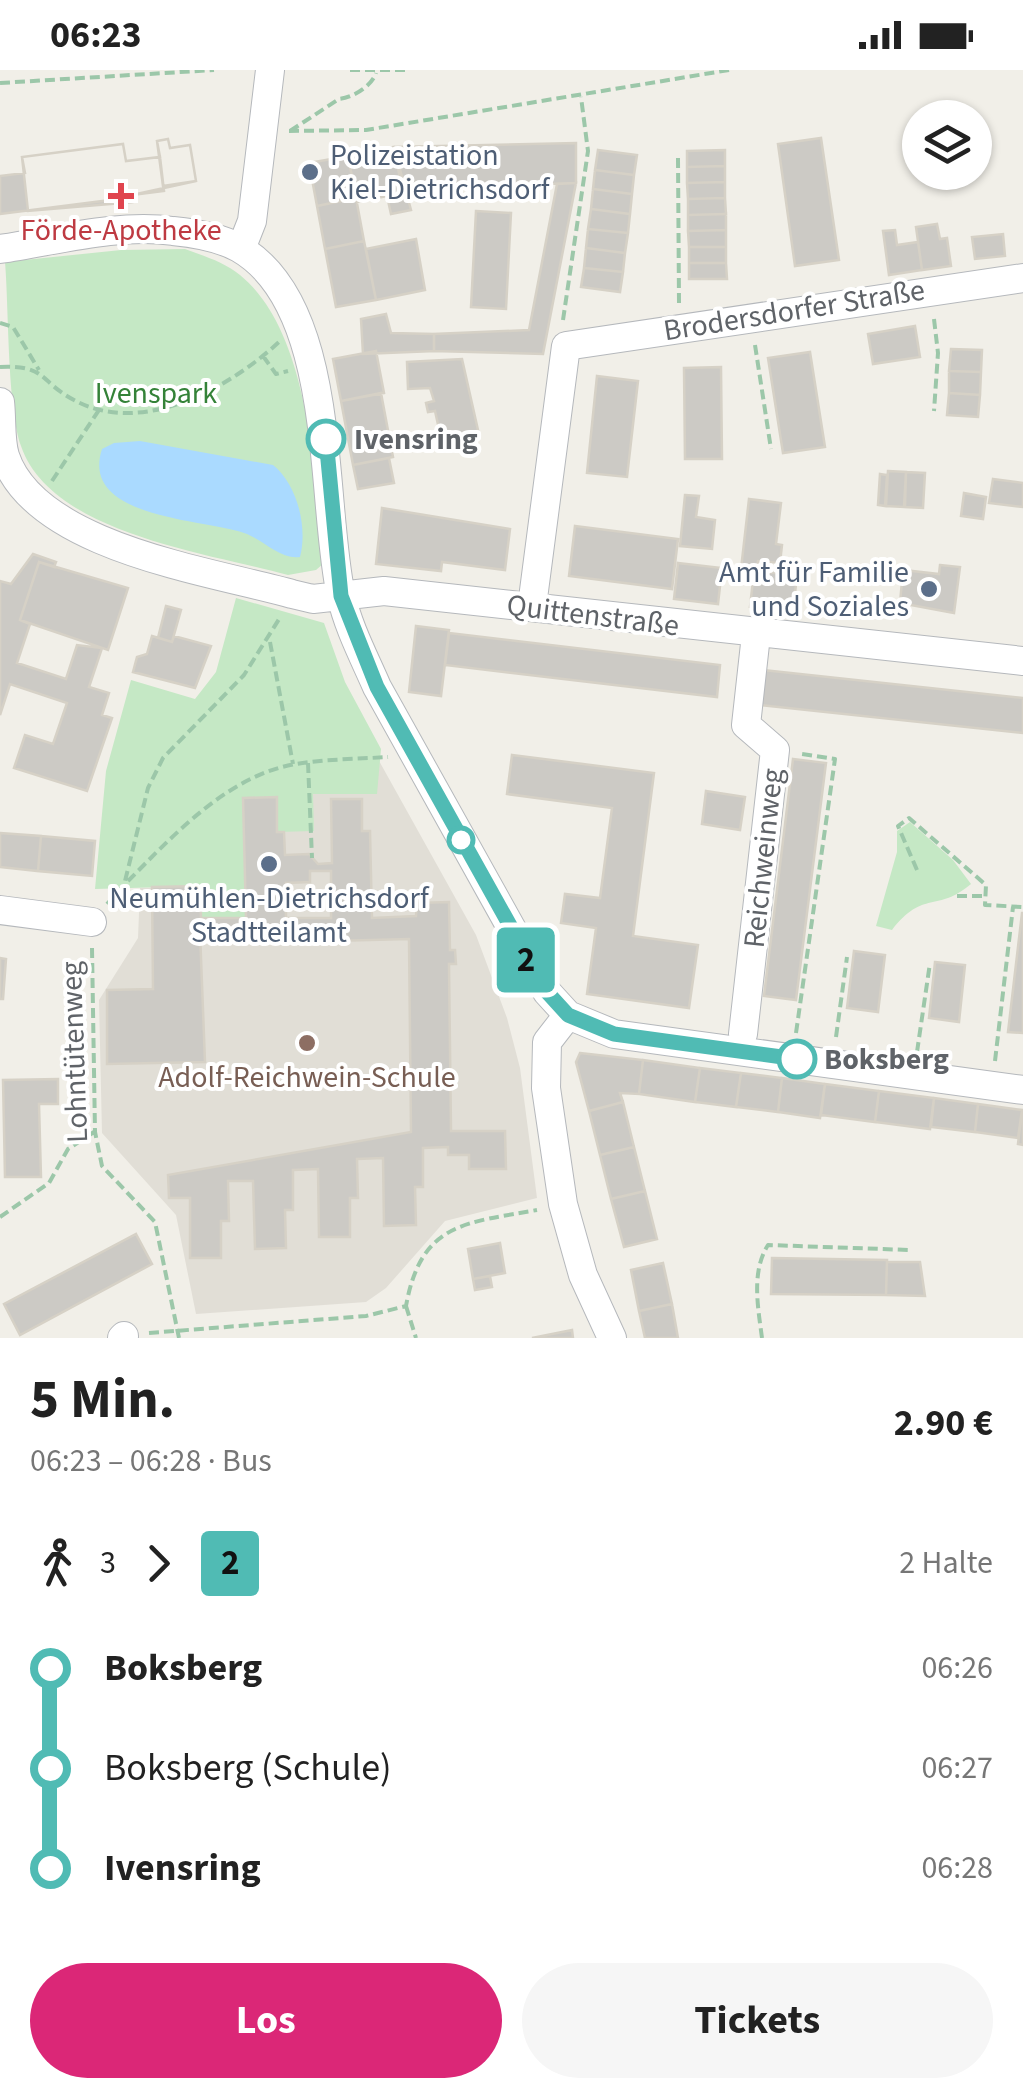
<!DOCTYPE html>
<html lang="de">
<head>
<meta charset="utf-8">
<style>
	body { margin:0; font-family:"Source Sans 3",sans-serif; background:#f6f6f6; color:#222; height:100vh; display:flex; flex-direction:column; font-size:38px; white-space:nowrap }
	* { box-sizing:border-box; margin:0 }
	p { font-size:32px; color:#767676 }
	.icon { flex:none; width:55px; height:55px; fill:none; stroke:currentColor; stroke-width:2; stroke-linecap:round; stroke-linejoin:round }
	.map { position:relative; height:1268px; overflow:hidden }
	.side { display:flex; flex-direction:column; background:#fff; flex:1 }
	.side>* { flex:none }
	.badge { padding:0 20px; border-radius:8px; font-size:35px; line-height:65px }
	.controls { position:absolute; left:902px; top:30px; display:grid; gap:20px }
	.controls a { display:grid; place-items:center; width:90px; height:90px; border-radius:50%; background:#fff; box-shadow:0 2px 8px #0004; font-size:50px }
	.map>.badge { position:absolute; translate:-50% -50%; box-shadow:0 0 0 5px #fff }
	.legs { display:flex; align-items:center; gap:15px; height:110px; padding:0 30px; font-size:32px }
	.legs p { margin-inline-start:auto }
	.head { display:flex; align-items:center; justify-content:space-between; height:170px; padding:0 30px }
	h1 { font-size:55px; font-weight:700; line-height:75px }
	.button { display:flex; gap:20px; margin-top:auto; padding:20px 30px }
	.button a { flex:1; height:115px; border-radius:60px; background:#db2777; color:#fff; font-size:40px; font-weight:700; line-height:115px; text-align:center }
	.button a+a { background:#f6f6f6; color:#222 }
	ul { padding:0 30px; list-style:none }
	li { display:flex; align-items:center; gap:35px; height:100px; font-size:38px }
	li i { display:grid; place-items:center; width:15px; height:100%; margin:0 12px; background:currentColor }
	li i::after { content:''; width:25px; height:25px; margin:-12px; border:8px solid; border-radius:50%; background:#fff }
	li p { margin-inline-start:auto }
	li:first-child i { background:linear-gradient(#0000 50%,currentColor 0) }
	li:last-child i { background:linear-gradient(currentColor 50%,#0000 0) }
	.status { display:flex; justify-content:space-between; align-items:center; height:70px; padding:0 50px; background:#fff; direction:ltr }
	.status svg { height:28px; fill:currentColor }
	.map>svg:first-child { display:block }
	.education { fill:#e1ded6 }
	.green { fill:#c5e8c5 }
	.water { fill:#aadaff }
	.building { fill:#cccac5; stroke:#d6d1c6; stroke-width:2.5; fill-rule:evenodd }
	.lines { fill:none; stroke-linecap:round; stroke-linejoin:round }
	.minor-casing { stroke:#b5b8bc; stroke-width:30 }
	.path { stroke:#9cc7a9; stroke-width:4; stroke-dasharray:10 5; stroke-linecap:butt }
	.minor { stroke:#fff; stroke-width:28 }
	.line-1-casing { stroke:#fff; stroke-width:22 }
	.line-1 { stroke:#50bbb4; stroke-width:15 }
	.service-dot { fill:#5c6f8a; stroke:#fff; stroke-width:4 }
	.health-dot { fill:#e0444e; stroke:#fff; stroke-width:4 }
	.stop-1-dot { fill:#fff; stroke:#50bbb4; stroke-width:5 }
	.education-dot { fill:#8d6e63; stroke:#fff; stroke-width:4 }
	.labels { text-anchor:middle; stroke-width:8; stroke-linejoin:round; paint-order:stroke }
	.service-label { font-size:30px; fill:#4e5e75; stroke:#fff; text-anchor:start }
	.health-label { font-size:30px; fill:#be3a42; stroke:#fff }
	.street-label { font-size:30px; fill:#5f6368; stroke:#fff }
	.park-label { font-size:30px; fill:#348238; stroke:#fff }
	.stop-label { font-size:30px; font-weight:bold; fill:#5f6368; stroke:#fff; text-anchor:start }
	.education-label { font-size:30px; fill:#785e54; stroke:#fff }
</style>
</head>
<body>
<div class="status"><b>06:23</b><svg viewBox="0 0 49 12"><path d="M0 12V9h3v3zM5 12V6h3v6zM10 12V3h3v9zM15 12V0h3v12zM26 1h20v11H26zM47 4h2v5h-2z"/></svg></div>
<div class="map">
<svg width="1023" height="1268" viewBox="0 0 1023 1268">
	<rect width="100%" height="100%" fill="#f1efe8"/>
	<path class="education" d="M378 689 476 865 507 948 520 998 537 1128 445 1151 386 1218 366 1232 196 1244 176 1145 102 1063 99 930 138 868 140 818 200 816 243 728 277 727 313 761V724Z"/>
	<path class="green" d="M185 179C204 186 224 192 240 205 311 263 314 408 324 493L316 500 288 505C209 483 51 464 21 376 7 335 9 239 5 192L121 180Z
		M236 528 324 553 345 612 381 679 377 724H313L314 761 277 762 276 727 244 728 246 848H201L200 816 95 819 106 701 131 610 195 629 216 602Z
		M910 752 953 790 971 814C937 843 924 819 892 860L876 856 897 782V761Z"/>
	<path class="water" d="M140 371 273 395C297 414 308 457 300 487 280 490 263 469 244 463 205 449 79 449 102 379L114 373Z"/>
	<path class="building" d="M821 68 839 190 795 196 778 74Z
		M168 69 170 78 190 75 196 111 132 125 133 132 112 134 111 130 0 144V106L25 103 22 87 123 74 126 91 160 87 157 71Z
		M168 69 170 78 190 75 196 111 163 116 157 71Z
		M576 73V113L402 119 394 77Z
		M123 74 126 91 160 87 164 121 132 125 133 132 28 141 22 87Z
		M394 77 411 140 391 144 387 126 357 132 348 86Z
		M598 80 637 85 634 105 595 100Z
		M725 80V96L687 97V81Z
		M348 86 356 128 317 136 309 93Z
		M725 96V112L687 113V97Z
		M595 100 634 105 632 124 593 119Z
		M725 112V128L688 129 687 113Z
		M576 113 543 284 434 281V264L529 260 557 114Z
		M593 119 632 124 630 144 591 139Z
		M356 128 364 171 325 179 317 136Z
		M725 128 726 144 688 145V129Z
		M591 139 630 144 628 163 588 159Z
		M476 141 511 143 506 239 471 237Z
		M726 144V160L688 161V145Z
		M937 154 940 169 947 168 951 196 922 200 916 157Z
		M588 159 628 163 625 183 586 178Z
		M726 160V177H689L688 161Z
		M895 160 897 175 918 172 922 200 889 205 883 161Z
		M1003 164 1005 186 975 189 972 167Z
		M416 169 425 220 376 230 366 179Z
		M364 171 376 230 336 237 325 179Z
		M689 177H726V193H689Z
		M586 178 625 183 623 202 584 198Z
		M689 193H726L727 209H689Z
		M584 198 623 202 620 222 581 217Z
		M386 244 391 263 434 264V281L363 284 361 249Z
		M915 256 920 287 873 294 868 264Z
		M951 279 982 280 981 302 949 301Z
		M376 281 384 323 341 331 333 289Z
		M810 282 825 377 783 383 768 288Z
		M462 289 478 360 441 368 435 341 428 342 426 333 434 331 430 318 408 319 407 292Z
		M721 297 722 389H685L684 298Z
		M949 301 981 302 980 325 949 323Z
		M597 306 638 311 627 407 587 403Z
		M381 323 393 387 353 395 341 331Z
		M949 323 980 325 978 347 947 345Z
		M389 388 394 413 358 419 353 395Z
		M888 401 906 402 904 437 886 436Z
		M906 402 925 403 923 438 905 437Z
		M880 404 887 405 885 436 878 435Z
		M993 409 1023 413V437L989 433Z
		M964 423 986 427 983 449 961 446Z
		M685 425 699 426 696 447 715 450 712 479 680 476Z
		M749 429 781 433 776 474 782 475 780 493 758 491 756 501 741 499Z
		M382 438 510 459 505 500 442 492 441 501 376 494Z
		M575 456 678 469 672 519 569 506Z
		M33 484 56 492 54 497 39 492 20 550 30 554 17 593 66 609 77 575 102 578 89 617 109 623 102 645 112 648 87 721 14 698 25 665 53 674 67 633 10 614 0 645V511L11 514Z
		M39 492 128 518 108 580 20 550Z
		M678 493 722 498 718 534 674 529Z
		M940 495 960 497 954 543 900 533 903 500 939 504Z
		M754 501 797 505 793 542 750 537Z
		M166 536 181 540 172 572 158 568Z
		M416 556 449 560 441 626 409 622Z
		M449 563 720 595 717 627 445 595Z
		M152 566 172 572 174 566 211 576 195 618 133 602 137 587 147 584Z
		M763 600 1023 628V663L759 635Z
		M512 685 654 703 633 866 698 875 689 938 587 924 596 858 561 853 565 824 600 828 612 738 507 724Z
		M793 689 826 693 796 930 764 926Z
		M706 721 745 727 740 760 702 754Z
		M277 727V762H284L285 785 309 784 318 794 332 793 331 729H362V761H370L372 848 416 846 417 833 449 832 450 880H455L456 894H449L451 1061H505L506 1099H469V1085H448V1077L423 1078V1117H415L416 1155 384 1156 383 1088 357 1089 358 1128H350V1167H319L318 1099 293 1100V1140H285L286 1178 255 1179 253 1111H228L229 1151H221V1188H190V1128H169L168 1105 411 1062 409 869 332 871V860L283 861 284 871H246V861L200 862 205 992 107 994V920L153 919 152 817 200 816 201 848H246L243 728ZM310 801H331V848H286V813L310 812Z
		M0 763 41 766 38 801 0 797Z
		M41 766 95 771 92 806 38 801Z
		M1022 843H1023V963L1008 962Z
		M854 881 885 885 878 942 847 938Z
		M0 888 6 889 3 929H0Z
		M935 892 965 895 959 952 929 948Z
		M580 983 643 990 639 1024 620 1023 623 1032 589 1041 576 992Z
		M643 990 700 998 695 1032 639 1024Z
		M700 998 741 1003 736 1037 695 1032Z
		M741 1003 782 1008 778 1042 736 1037Z
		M782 1008 825 1014 820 1048 778 1042Z
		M58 1009V1034H39L41 1107H5L3 1010Z
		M825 1014 879 1021 875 1052 821 1045Z
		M879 1021 934 1028 930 1059 875 1052Z
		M934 1028 978 1034 975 1062 931 1057Z
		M623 1032 634 1077 600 1085 589 1041Z
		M978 1034 1022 1040 1018 1068 975 1062Z
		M1022 1040H1023V1075L1018 1074Z
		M634 1077 645 1121 611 1129 600 1085Z
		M645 1121 657 1169 624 1177 611 1129Z
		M136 1164 152 1194 20 1265 4 1234Z
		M500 1173 505 1203 473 1209 468 1179Z
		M772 1188 887 1190 886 1225 771 1224Z
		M887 1192H920L925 1226 886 1225Z
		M663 1193 672 1234 639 1241 631 1200Z
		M490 1206 492 1217 475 1220 473 1209Z
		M672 1234 678 1268H645L639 1241Z
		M572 1260 573 1268H532Z"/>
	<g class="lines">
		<g class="minor-casing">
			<path id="minor" d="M0 179C55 171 118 153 173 161 194 163 221 168 239 178 338 235 320 430 341 525 348 557 364 587 377 617L547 922 568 945 614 964 1023 1020
				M241 179 252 151 270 0
				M0 332C2 349 0 370 5 386 35 477 210 501 292 524L313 529 384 521 1023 591
				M532 536 566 276 1023 208
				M0 840 92 852
				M568 945 547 972 546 1018 563 1134 583 1205 612 1268
				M743 964 775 680 746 655 756 565
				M122 1268 124 1266"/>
		</g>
		<path class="path" d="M350 0H407
			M0 13 214 0
			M289 61 366 60 729 0
			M290 61 339 29C352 28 372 16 376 3
			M678 88 679 233
			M934 249 938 283 934 341
			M563 250 588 81 581 27
			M0 253 13 257 39 300
			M755 275 771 379
			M263 286 276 304 288 301
			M0 297C48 295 38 311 74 330 142 367 229 318 279 272
			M52 411 99 340
			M270 572 293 694
			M308 693 312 788
			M917 800 898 756 909 748 986 815 985 835 1023 837
			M128 811C173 766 228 705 296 694 326 689 358 689 388 687
			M957 826H983
			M107 834 124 815 148 718 163 688 244 605 281 546
			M92 878 95 1062 102 1096 155 1152 179 1268
			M796 963 835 689 802 684
			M836 967 847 887
			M917 982 930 893
			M995 991 1013 837
			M0 1147 49 1113 68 1079 94 1062
			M406 1236 416 1268
			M149 1263 366 1246 406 1236C421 1152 466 1153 537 1140
			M762 1268C758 1237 751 1202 768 1175L910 1180"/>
		<use href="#minor" class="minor"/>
	</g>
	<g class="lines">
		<g class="line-1-casing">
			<path id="line-1" d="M326 369 341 526 377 617 547 922 568 945 614 964 797 989"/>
		</g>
		<use href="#line-1" class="line-1"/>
	</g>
	<g class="service-dot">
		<circle cx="310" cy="102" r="10"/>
		<circle cx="929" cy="519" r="10"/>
		<circle cx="269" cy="794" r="10"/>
	</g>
	<path class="health-dot" d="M116 111h10v10h10v10h-10v10h-10v-10h-10v-10h10z"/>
	<g class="stop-1-dot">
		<circle cx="326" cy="369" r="18"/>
		<circle cx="461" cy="770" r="12"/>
		<circle cx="797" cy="989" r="18"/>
	</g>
	<circle class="education-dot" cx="307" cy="973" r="10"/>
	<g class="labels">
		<g class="service-label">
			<text x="330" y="95">Polizeistation<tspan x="330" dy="34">Kiel-Dietrichsdorf</tspan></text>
			<text x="909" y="512" text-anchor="end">Amt für Familie<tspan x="909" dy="34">und Soziales</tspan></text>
			<text x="269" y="838" text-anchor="middle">Neumühlen-Dietrichsdorf<tspan x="269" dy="34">Stadtteilamt</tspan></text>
		</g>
		<g class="health-label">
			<text x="121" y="170">Förde-Apotheke</text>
		</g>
		<g class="street-label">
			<text transform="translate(794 240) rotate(-9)" y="10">Brodersdorfer Straße</text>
			<text transform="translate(593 545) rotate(7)" y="10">Quittenstraße</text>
			<text transform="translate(763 788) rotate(-84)" y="10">Reichweinweg</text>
			<text transform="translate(74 982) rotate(-92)" y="10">Lohntütenweg</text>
		</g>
		<g class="park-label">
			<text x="156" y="333">Ivenspark</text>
		</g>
		<g class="stop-label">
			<text x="354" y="379">Ivensring</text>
			<text x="824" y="999">Boksberg</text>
		</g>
		<g class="education-label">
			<text x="307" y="1017">Adolf-Reichwein-Schule</text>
		</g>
	</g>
</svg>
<div class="controls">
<a><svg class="icon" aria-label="layers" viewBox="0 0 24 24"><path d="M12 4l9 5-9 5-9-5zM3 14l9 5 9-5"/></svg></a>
</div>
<b class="badge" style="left:526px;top:890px;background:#50bbb4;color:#111">2</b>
</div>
<section class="side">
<div class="head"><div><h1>5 Min.</h1><p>06:23 – 06:28 · Bus</p></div><b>2.90 €</b></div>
<div class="legs"><svg class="icon" aria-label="walk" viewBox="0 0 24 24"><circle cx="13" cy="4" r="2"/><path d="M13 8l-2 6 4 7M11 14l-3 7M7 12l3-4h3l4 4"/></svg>3<svg class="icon" aria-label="forward" viewBox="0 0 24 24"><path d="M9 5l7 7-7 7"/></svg><b class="badge" style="background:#50bbb4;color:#111">2</b><p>2 Halte</p></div>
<ul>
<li><i style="color:#50bbb4"></i><b>Boksberg</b><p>06:26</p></li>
<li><i style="color:#50bbb4"></i><span>Boksberg (Schule)</span><p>06:27</p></li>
<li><i style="color:#50bbb4"></i><b>Ivensring</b><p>06:28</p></li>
</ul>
<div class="button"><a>Los</a><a>Tickets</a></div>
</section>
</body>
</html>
